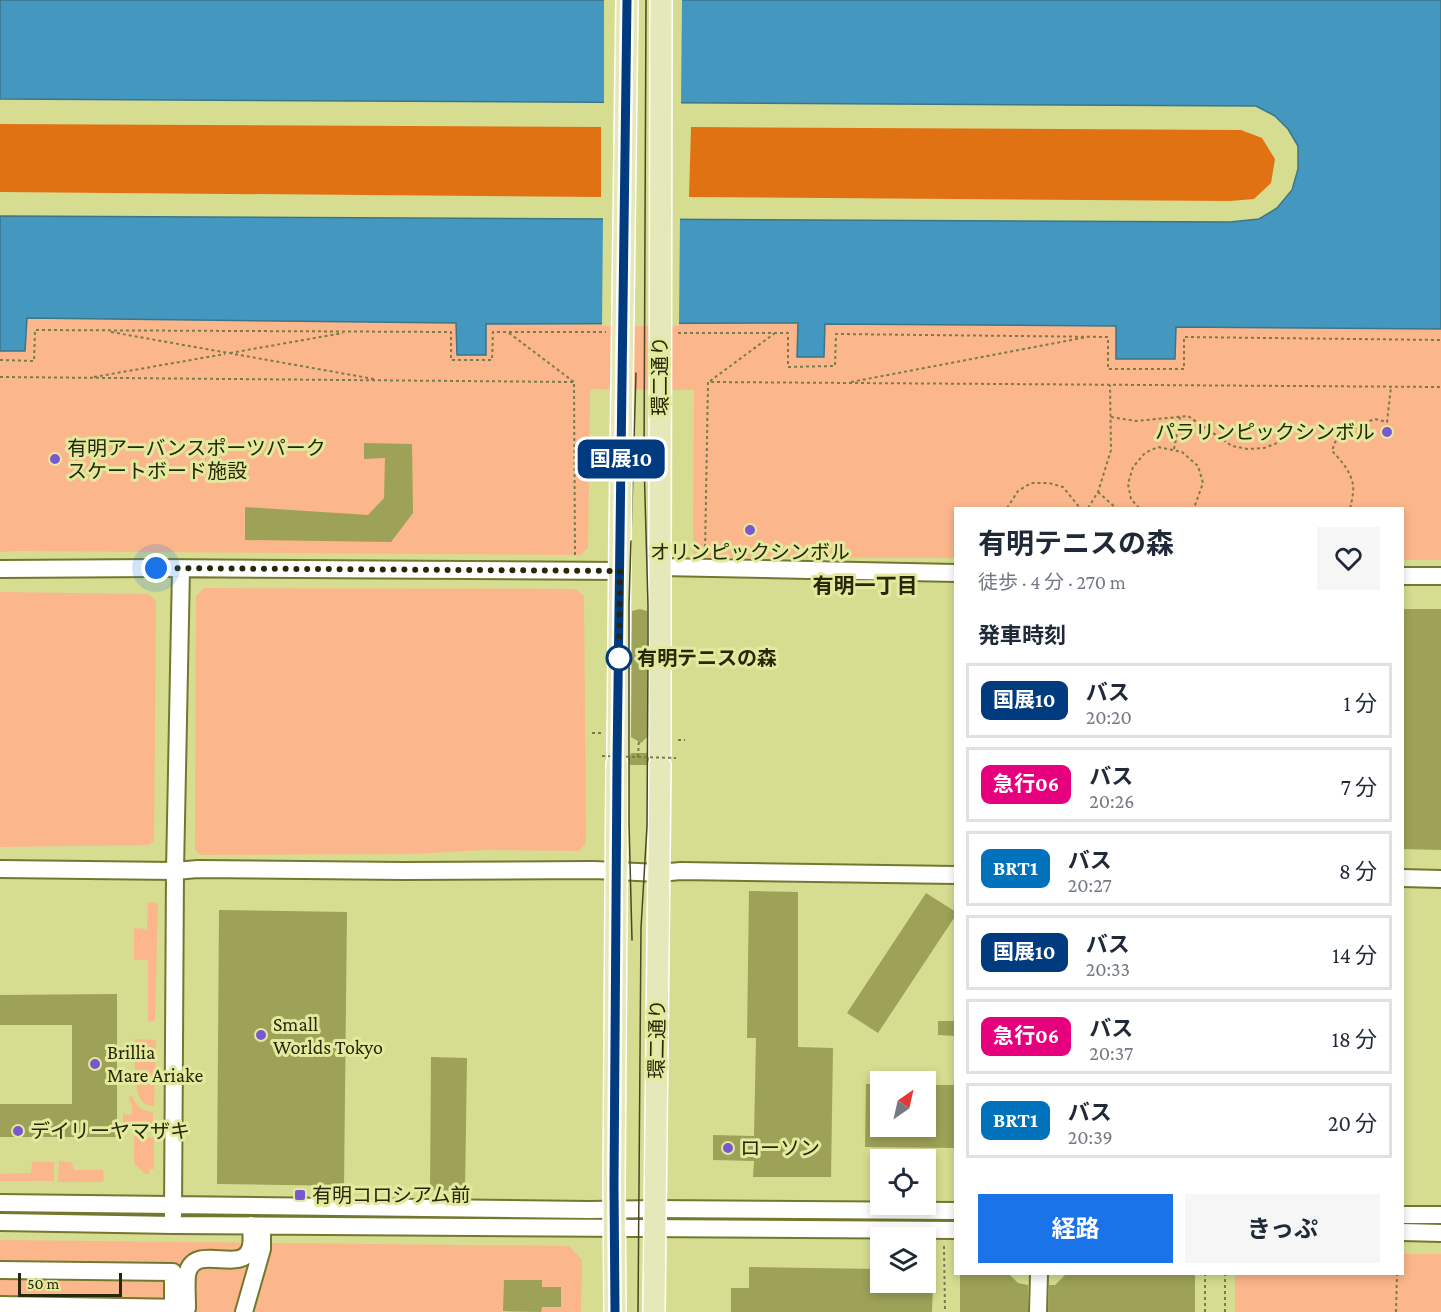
<!DOCTYPE html>
<html lang="ja">
<head>
<meta charset="utf-8">
<style>
	body { margin:0; font-family:"Crimson Pro","Noto Sans JP",serif; background:#f6f6f7; color:#1f2937; height:100vh; display:flex; flex-direction:column; font-size:22px; white-space:nowrap }
	* { box-sizing:border-box; margin:0 }
	p { font-size:20px; color:#747a83 }
	.icon { flex:none; width:33px; height:33px; fill:none; stroke:currentColor; stroke-width:2; stroke-linecap:round; stroke-linejoin:round }
	.map { position:relative; flex:1; overflow:hidden }
	.drawer { position:absolute; left:954px; top:507px; width:450px; height:768px; display:flex; flex-direction:column; background:#fff; border-radius:0px; box-shadow:0 3px 9px #0003 }
	.drawer>* { flex:none }
	.badge { padding:0 12px; border-radius:9px; font-size:21px; line-height:39px }
	.needle { width:39px; rotate:34deg }
	.fabs { position:absolute; left:870px; top:1071px; display:grid; gap:12px }
	.fabs a { display:grid; place-items:center; width:66px; height:66px; border-radius:0px; background:#fff; box-shadow:0 3px 9px #0003; font-size:30px }
	.scale { position:absolute; left:18px; bottom:15px; width:104px; box-sizing:border-box; padding-left:6px; border:3px solid #262808; border-top:0; font-size:16px; line-height:21px; white-space:nowrap; color:#262808; -webkit-text-stroke:4px #e3ea9d; paint-order:stroke }
	.you { position:absolute; width:30px; height:30px; margin:-15px; border:4px solid #fff; border-radius:50%; background:#1a73e8; box-shadow:0 0 0 9px #1a73e833 }
	.map>.badge { position:absolute; translate:-50% -50%; box-shadow:0 0 0 3px #fff }
	h2 { padding:0 24px; font-size:22px; line-height:54px }
	.round { display:grid; place-items:center; flex:none; width:63px; height:63px; border-radius:0px; background:#f6f6f7 }
	.head { display:flex; align-items:center; justify-content:space-between; height:102px; padding:0 24px }
	h1 { font-size:28px; font-weight:700; line-height:45px }
	.cta { display:flex; gap:12px; margin-top:auto; padding:12px 24px }
	.cta a { flex:1; height:69px; border-radius:0px; background:#1a73e8; color:#fff; font-size:24px; font-weight:700; line-height:69px; text-align:center }
	.cta a+a { background:#f6f6f7; color:#1f2937 }
	ul { padding:0; list-style:none }
	li { display:flex; align-items:center; gap:18px; height:75px; margin:0 12px 9px; padding:0 12px; border:3px solid #e0e1e3; border-radius:0px }
	li div { flex:1 }
	li b { display:block; font-size:22px }
	li em { font-style:normal }
	li .badge { min-width:66px; font-weight:700; text-align:center }
	.map>svg:first-child { display:block }
	.green { fill:#fbb68b }
	.forest { fill:#e17214 }
	.water { fill:#4497be; stroke:#3b7687; stroke-width:1.5 }
	.pier { fill:#d6dd91 }
	.building { fill:#9da258 }
	.lines { fill:none; stroke-linecap:round; stroke-linejoin:round }
	.minor-casing { stroke:#74782e; stroke-width:20 }
	.major-casing { stroke:#fff; stroke-width:24 }
	.path { stroke:#787c48; stroke-width:2; stroke-dasharray:3 3; stroke-linecap:butt }
	.minor { stroke:#fff; stroke-width:16 }
	.major { stroke:#e5e8b9; stroke-width:21 }
	.tram { stroke:#464921; stroke-width:1.5 }
	.major-bridge-casing { stroke:#fff; stroke-width:24; stroke-linecap:butt }
	.path-bridge { stroke:#787c48; stroke-width:2; stroke-dasharray:3 3; stroke-linecap:butt }
	.major-bridge { stroke:#e5e8b9; stroke-width:21 }
	.line-casing { stroke:#fff; stroke-width:14 }
	.line { stroke:#003b80; stroke-width:9 }
	.walk { stroke:#262808; stroke-width:6; stroke-dasharray:0 10.8 }
	.poi-dot { fill:#7957d1; stroke:#e3ea9d; stroke-width:2 }
	.stop-dot { fill:#fff; stroke:#003b80; stroke-width:3 }
	.labels { text-anchor:middle; stroke-width:6; stroke-linejoin:round; paint-order:stroke }
	.street-label { font-size:20px; fill:#262808; stroke:#e3ea9d }
	.poi-label { font-size:20px; fill:#262808; stroke:#e3ea9d; text-anchor:start }
	.stop-label { font-size:20px; font-weight:bold; fill:#262808; stroke:#e3ea9d; text-anchor:start }
	.neighbourhood-label { font-size:21px; font-weight:bold; fill:#262808; stroke:#e3ea9d }
</style>
</head>
<body>
<div class="map">
<svg width="1441" height="1312" viewBox="0 0 1441 1312">
	<rect width="100%" height="100%" fill="#d6dd91"/>
	<path class="green" d="M26 318 456 323 458 355H486V324L798 323 797 357 825 324 1117 326 1116 359H1175V327L1441 329V560H1403L1402 508H956L955 558 696 557 693 554 694 390 590 389 588 548 580 555 21 551 0 552V351H25Z
		M204 588 576 589 584 596 586 843 579 851 486 850 410 854 200 855 195 850 196 596Z
		M0 592 148 594 156 600 154 841 148 845 0 847Z
		M148 902 158 903 155 1020 152 1022 148 1021V960H134V928L147 929Z
		M135 1039 156 1040 154 1106C149 1106 145 1105 141 1100 133 1088 135 1054 135 1039Z
		M129 1096 133 1097C136 1107 143 1111 153 1112V1130L128 1128V1123H123V1114L132 1115V1104L130 1103Z
		M134 1136 154 1138V1169H149V1174H145L134 1163Z
		M59 1161 71 1162 74 1170H103L104 1180 102 1182H58Z
		M32 1162H54V1181H0V1174L31 1173Z
		M0 1240 569 1246 582 1260 581 1312H0Z
		M1403 1254H1441V1312H1235V1274H1402Z"/>
	<path class="forest" d="M0 124 601 127V197L0 192Z
		M691 127 1241 130 1262 138 1275 159 1271 183 1254 199 1230 201 689 197Z"/>
	<path class="water" d="M0 0H1441V329L1176 327 1175 359H1116V326L825 324 824 357H797L798 323 486 324V355H457L456 323 27 318 25 351H0V216L1230 222 1259 219 1277 208 1292 190 1298 169V146L1288 129 1275 116 1256 106 0 99Z"/>
	<path class="pier" d="M604 0H682L681 106 604 105Z
		M603 216H680L679 326H602Z"/>
	<path class="building" d="M364 443 412 444 413 513 391 542 245 540V507L368 515 384 498 385 458 364 459Z
		M640 609 647 611V737L641 743 631 737 632 611Z
		M1402 609H1441V850L1402 849Z
		M631 753H647L649 759 647 765H630L629 759Z
		M749 891 798 892V1047L833 1048 831 1177H753L754 1161 713 1160V1135L754 1136 756 1038H747Z
		M926 893 956 912V915L878 1033 847 1013Z
		M219 910 347 912 344 1186 217 1184Z
		M117 994V1137H0V1104H72V1025H0V995Z
		M938 1021H956V1036L938 1035Z
		M431 1057 467 1058 465 1191 430 1190Z
		M866 1084H880V1126H926V1085H956V1148L865 1147Z
		M749 1267 880 1269V1282H933L932 1312H731V1288H749Z
		M960 1274H1009L1018 1283 1028 1285V1312H960Z
		M1066 1274H1195V1312H1048L1049 1285H1055Z
		M504 1280H542V1287H561V1307H542L541 1312 503 1311Z"/>
	<g class="lines">
		<g class="minor-casing">
			<path id="minor" d="M660 567 956 573
				M0 569 156 568 620 571
				M1402 576H1441
				M0 869 175 871 198 869 404 871 594 870 659 873 681 871 956 875
				M1402 878 1441 879
				M0 1203 589 1210 655 1209 956 1211
				M1402 1215H1441
				M173 1216 175 871 181 569
				M0 1222 174 1225 956 1230
				M1402 1232 1441 1233
				M0 1270 173 1272V1308
				M0 1305 187 1308C187 1297 186 1285 187 1275 193 1241 241 1275 250 1249 253 1242 251 1232 251 1225
				M244 1312 262 1249V1233
				M1038 1312 1039 1274"/>
		</g>
		<g class="major-casing">
			<path id="major" d="M618 752 620 540
				M660 753V567
				M615 1312 614 1185 617 764
				M654 1312 660 765"/>
		</g>
		<path class="path" d="M111 332 374 379
			M509 333 574 382
			M678 333H788V367L835 366 836 334 1108 337V369H1184V337L1441 340
			M230 353 343 333
			M0 360 34 361 35 330 451 332V360H492L493 332H606
			M0 377 574 382 575 555
			M94 377 225 354
			M710 381 775 333
			M851 382 1087 337
			M1111 417 1136 421 1188 416 1232 446 1248 449 1264 448 1280 442
			M1174 449 1180 417
			M1098 492 1116 508
			M1007 508 1018 491 1031 483H1049L1063 487 1080 508
			M1088 508 1098 492 1111 450 1110 385
			M1139 508 1131 499 1128 484 1133 467 1145 453 1158 447 1182 452 1198 466 1203 483 1194 508
			M1350 508 1351 505C1352 499 1354 491 1353 485 1351 472 1341 460 1332 451L1335 442 1361 424 1375 419 1387 422 1391 387
			M705 553 708 382 1441 387
			M592 733H602
			M678 740H685
			M638 757 639 739
			M944 1246 945 1312
			M1205 1312V1274
			M1225 1312V1274
			M1396 1312 1397 1274"/>
		<use href="#minor" class="minor"/>
		<use href="#major" class="major"/>
		<path class="tram" d="M632 940 629 823V605L636 373
			M638 1312 641 928 647 826 648 656V605L644 461 646 0"/>
		<g class="major-bridge-casing">
			<path id="major-bridge" d="M620 540 627 0
				M660 567 661 0"/>
		</g>
		<path class="path-bridge" d="M602 756 676 758"/>
		<use href="#major-bridge" class="major-bridge"/>
	</g>
	<g class="lines">
		<g class="line-casing">
			<path id="line" d="M615 1312 614 1185 617 764 627 0"/>
		</g>
		<use href="#line" class="line"/>
		<path class="walk" d="M156 568 620 571 619 662V658"/>
	</g>
	<g class="poi-dot">
		<circle cx="1387" cy="432" r="6"/>
		<circle cx="55" cy="459" r="6"/>
		<circle cx="750" cy="530" r="6"/>
		<circle cx="261" cy="1035" r="6"/>
		<circle cx="95" cy="1064" r="6"/>
		<circle cx="18" cy="1131" r="6"/>
		<circle cx="728" cy="1148" r="6"/>
		<rect x="294" y="1189" width="12" height="12" rx="3"/>
	</g>
	<circle class="stop-dot" cx="619" cy="658" r="12"/>
	<g class="labels">
		<g class="street-label">
			<text transform="translate(660 376) rotate(-90)" y="7">環二通り</text>
			<text transform="translate(657 1039) rotate(-89)" y="7">環二通り</text>
		</g>
		<g class="poi-label">
			<text x="1375" y="439" text-anchor="end">パラリンピックシンボル</text>
			<text x="67" y="455">有明アーバンスポーツパーク<tspan x="67" dy="23">スケートボード施設</tspan></text>
			<text x="750" y="559" text-anchor="middle">オリンピックシンボル</text>
			<text x="273" y="1031">Small<tspan x="273" dy="23">Worlds Tokyo</tspan></text>
			<text x="107" y="1059">Brillia<tspan x="107" dy="23">Mare Ariake</tspan></text>
			<text x="30" y="1138">デイリーヤマザキ</text>
			<text x="740" y="1155">ローソン</text>
			<text x="312" y="1202">有明コロシアム前</text>
		</g>
		<g class="stop-label">
			<text x="637" y="665">有明テニスの森</text>
		</g>
		<g class="neighbourhood-label">
			<text x="865" y="593">有明一丁目</text>
		</g>
	</g>
</svg>
<div class="fabs">
<a><svg class="needle" viewBox="-14 -14 28 28"><path d="M0-13l5 13h-10z" fill="#e53935"/><path d="M0 13l5-13h-10z" fill="#747a83"/></svg></a>
<a><svg class="icon" aria-label="locate" viewBox="0 0 24 24"><circle cx="12" cy="12" r="6"/><path d="M12 2v4M12 18v4M2 12h4M18 12h4"/></svg></a>
<a><svg class="icon" aria-label="layers" viewBox="0 0 24 24"><path d="M12 4l9 5-9 5-9-5zM3 14l9 5 9-5"/></svg></a>
</div>
<div class="scale">50 m</div>
<div class="you" style="left:156px;top:568px"></div>
<b class="badge" style="left:621px;top:459px;background:#003b80;color:#fff">国展10</b>
<section class="drawer">
<div class="head"><div><h1>有明テニスの森</h1><p>徒歩 · 4 分 · 270 m</p></div><a class="round"><svg class="icon" aria-label="heart" viewBox="0 0 24 24"><path d="M12 20l-8-8c-3-5 5-10 8-4 3-6 11-1 8 4z"/></svg></a></div>
<h2>発車時刻</h2>
<ul>
<li><span class="badge" style="background:#003b80;color:#fff">国展10</span><div><b>バス</b><p>20:20</p></div><em>1 分</em></li>
<li><span class="badge" style="background:#e6007e;color:#fff">急行06</span><div><b>バス</b><p>20:26</p></div><em>7 分</em></li>
<li><span class="badge" style="background:#0072bc;color:#fff">BRT1</span><div><b>バス</b><p>20:27</p></div><em>8 分</em></li>
<li><span class="badge" style="background:#003b80;color:#fff">国展10</span><div><b>バス</b><p>20:33</p></div><em>14 分</em></li>
<li><span class="badge" style="background:#e6007e;color:#fff">急行06</span><div><b>バス</b><p>20:37</p></div><em>18 分</em></li>
<li><span class="badge" style="background:#0072bc;color:#fff">BRT1</span><div><b>バス</b><p>20:39</p></div><em>20 分</em></li>
</ul>
<div class="cta"><a>経路</a><a>きっぷ</a></div>
</section>
</div>
</body>
</html>
